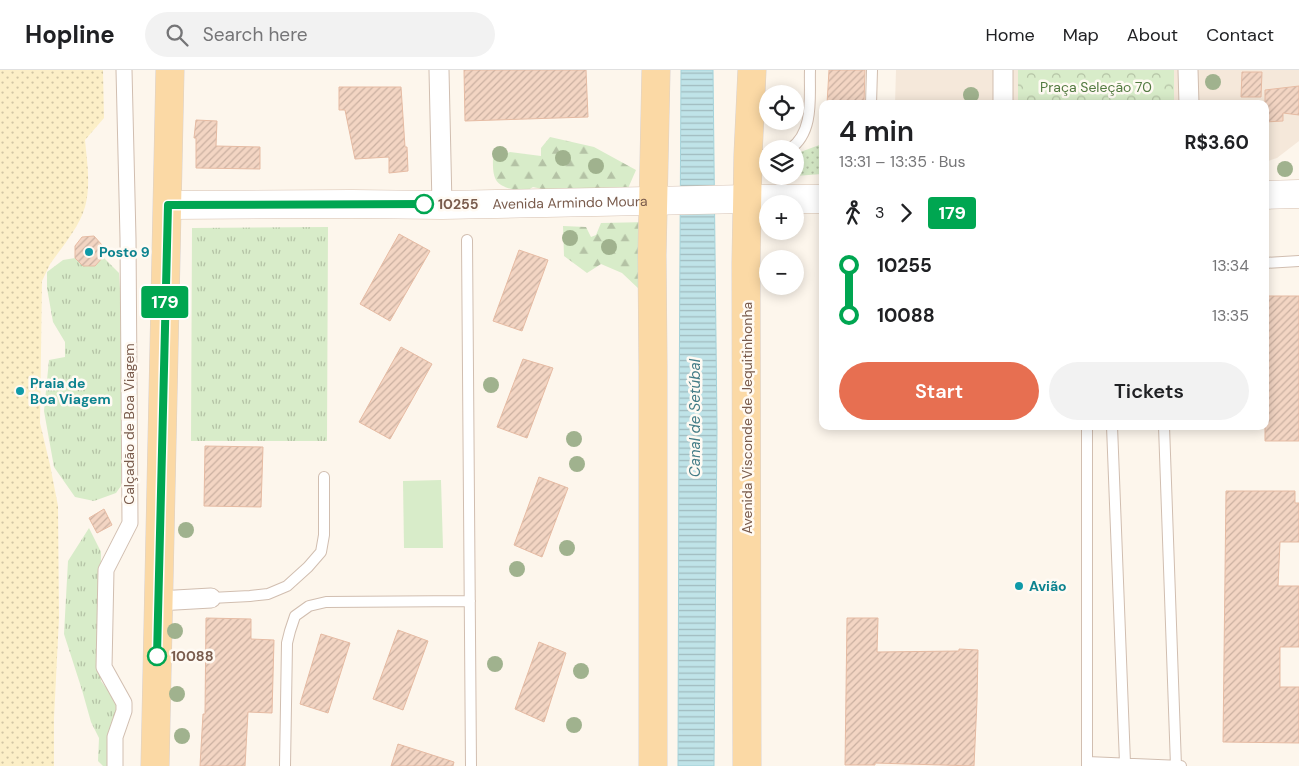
<!DOCTYPE html>
<html lang="en">
<head>
<meta charset="utf-8">
<style>
	body { margin:0; font-family:"DM Sans",sans-serif; background:#f2f2f2; color:#202124; height:100vh; display:flex; flex-direction:column; font-size:19px; white-space:nowrap }
	* { box-sizing:border-box; margin:0 }
	p { font-size:16px; color:#757577 }
	.icon { flex:none; width:28px; height:28px; fill:none; stroke:currentColor; stroke-width:2; stroke-linecap:round; stroke-linejoin:round }
	.map { position:relative; flex:1; overflow:hidden }
	.sheet { position:absolute; left:819px; top:30px; width:450px; height:330px; display:flex; flex-direction:column; background:#fff; border-radius:10px; box-shadow:0 2px 12px #0003 }
	.sheet>* { flex:none }
	.badge { padding:0 10px; border-radius:4px; font-size:18px; line-height:32px }
	.fabs { position:absolute; left:759px; top:15px; display:grid; gap:10px }
	.fabs a { display:grid; place-items:center; width:45px; height:45px; border-radius:50%; background:#fff; box-shadow:0 2px 12px #0003; font-size:25px }
	.map>.badge { position:absolute; translate:-50% -50%; box-shadow:0 0 0 2px #fff }
	.legs { display:flex; align-items:center; gap:8px; height:55px; padding:0 20px; font-size:16px }
	.legs p { margin-inline-start:auto }
	.summary { display:flex; align-items:center; justify-content:space-between; height:85px; padding:0 20px }
	h1 { font-size:28px; font-weight:600; line-height:38px }
	.primary-button { display:flex; gap:10px; margin-top:auto; padding:10px 20px }
	.primary-button a { flex:1; height:58px; border-radius:30px; background:#e76f51; color:#fff; font-size:20px; font-weight:600; line-height:58px; text-align:center }
	.primary-button a+a { background:#f2f2f2; color:#202124 }
	ul { padding:0 20px; list-style:none }
	li { display:flex; align-items:center; gap:18px; height:50px; font-size:19px }
	li i { display:grid; place-items:center; width:8px; height:100%; margin:0 6px; background:currentColor }
	li i::after { content:''; width:12px; height:12px; margin:-6px; border:4px solid; border-radius:50%; background:#fff }
	li p { margin-inline-start:auto }
	li:first-child i { background:linear-gradient(#0000 50%,currentColor 0) }
	li:last-child i { background:linear-gradient(currentColor 50%,#0000 0) }
	header { display:flex; align-items:center; gap:30px; box-sizing:border-box; height:70px; padding:0 25px; background:#fff; border-bottom:1px solid #e0e0e0 }
	header strong { font-size:24px }
	nav { display:flex; gap:28px; margin-inline-start:auto; font-size:18px }
	.search { width:350px; height:45px; background:#f2f2f2; display:flex; align-items:center; gap:12px; box-sizing:border-box; padding:0 18px; border-radius:28px; color:#757577; font-size:19px }
	.map>svg:first-child { display:block }
	.residential { fill:#f5e8da }
	.grass { fill:url(#grass-tufts) }
	.forest { fill:url(#forest-firs) }
	.sand { fill:url(#sand-dots) }
	.park { fill:url(#park-crowns) }
	.garden { fill:url(#garden-dots) }
	.pitch { fill:#d8ecc9 }
	.water { fill:url(#water-rules); stroke:#a5d3da }
	.building { fill:url(#building-hatch); stroke:#e6bba3 }
	.lines { fill:none; stroke-linecap:round; stroke-linejoin:round }
	.service-casing { stroke:#d1beb0; stroke-width:12 }
	.pedestrian-casing { stroke:#d1beb0; stroke-width:17 }
	.minor-casing { stroke:#d1beb0; stroke-width:21 }
	.secondary-casing { stroke:#d6c0b0; stroke-width:29 }
	.primary-casing { stroke:#dad1cd; stroke-width:29 }
	.service { stroke:#fff; stroke-width:10 }
	.pedestrian { stroke:#fff; stroke-width:15 }
	.minor { stroke:#fff; stroke-width:19 }
	.secondary { stroke:#fff; stroke-width:28 }
	.primary { stroke:#fbd9a5; stroke-width:28 }
	.tree { fill:#a0b28e }
	.line-1-casing { stroke:#fff; stroke-width:11 }
	.line-1 { stroke:#00a651; stroke-width:8 }
	.stop-1-dot { fill:#fff; stroke:#00a651; stroke-width:2.5 }
	.culture-dot { fill:#0f9aa8; stroke:#fffaf3; stroke-width:2 }
	.labels { text-anchor:middle; stroke-width:5; stroke-linejoin:round; paint-order:stroke }
	.park-label { font-size:14px; fill:#537a41; stroke:#fffaf3 }
	.street-label { font-size:14px; fill:#7a5c4d; stroke:#fffaf3 }
	.stop-label { font-size:14px; font-weight:bold; fill:#7a5c4d; stroke:#fffaf3; text-anchor:start }
	.culture-label { font-size:14px; font-weight:bold; fill:#0d838f; stroke:#fffaf3; text-anchor:start }
	.water-label { font-size:15px; font-style:italic; fill:#437c86; stroke:#fffaf3 }
</style>
</head>
<body>
<header>
<strong>Hopline</strong>
<div class="search"><svg class="icon" aria-label="search" viewBox="0 0 24 24"><circle cx="10" cy="10" r="6"/><path d="M15 15l6 6"/></svg>Search here</div>
<nav><a>Home</a><a>Map</a><a>About</a><a>Contact</a></nav>
</header>
<div class="map">
<svg width="1299" height="696" viewBox="0 0 1299 696">
	<defs>
		<pattern id="grass-tufts" width="24" height="20" patternUnits="userSpaceOnUse" patternTransform="scale(1.25)"><rect width="24" height="20" fill="#d8ecc9"/><path d="M3 7l-1-3M5 7V3M7 7l1-3M15 17l-1-3M17 17v-4M19 17l1-3" fill="none" stroke="#b4c2a5"/></pattern>
		<pattern id="forest-firs" width="22" height="20" patternUnits="userSpaceOnUse" patternTransform="scale(1.25)"><rect width="22" height="20" fill="#d8ecc9"/><path d="M5 1l3.5 6h-7zM16 11l3.5 6h-7z" fill="#b4c2a5"/></pattern>
		<pattern id="sand-dots" width="8" height="8" patternUnits="userSpaceOnUse" patternTransform="scale(1.25)"><rect width="8" height="8" fill="#fcefc7"/><path d="M2 2h.1M6 6h.1" fill="none" stroke="#d1c5a4" stroke-width="1.8" stroke-linecap="round"/></pattern>
		<pattern id="park-crowns" width="20" height="18" patternUnits="userSpaceOnUse" patternTransform="scale(1.25)"><rect width="20" height="18" fill="#d8ecc9"/><path d="M2 6a3 3 0 1 1 6 0M12 15a3 3 0 1 1 6 0" fill="none" stroke="#b4c2a5"/></pattern>
		<pattern id="garden-dots" width="8" height="8" patternUnits="userSpaceOnUse" patternTransform="scale(1.25)"><rect width="8" height="8" fill="#d8ecc9"/><path d="M2 2h.1M6 6h.1" fill="none" stroke="#b4c2a5" stroke-width="1.8" stroke-linecap="round"/></pattern>
		<pattern id="water-rules" width="6" height="5" patternUnits="userSpaceOnUse" patternTransform="scale(1.25)"><rect width="6" height="5" fill="#bfe3e8"/><path d="M0 2.5h6" fill="none" stroke="#a0bbbe"/></pattern>
		<pattern id="building-hatch" width="6" height="6" patternUnits="userSpaceOnUse" patternTransform="scale(1.25)"><rect width="6" height="6" fill="#f3d5c3"/><path d="M-1 1l2-2M0 6l6-6M5 7l2-2" fill="none" stroke="#cab0a1"/></pattern>
	</defs>
	<rect width="100%" height="100%" fill="#fdf6ec"/>
	<path class="residential" d="M896 0H1299V71L1277 88 1265 92V34H895Z"/>
	<path class="grass" d="M328 157 327 371H191L192 158Z
		M103 187 119 203 124 282 121 416 116 423 94 431 75 427 54 397 44 341 49 290 65 287V272L53 252 47 218V202L63 190 75 188 83 196H94Z
		M89 458 101 482 100 576 101 611 116 631 119 645 110 696H103L98 691 99 668 91 652 82 620 64 564 68 491Z"/>
	<path class="forest" d="M550 67 594 77 636 100 626 123H560L533 117 523 123C499 115 492 116 493 88L510 82 541 86V78Z
		M649 152 640 220 622 203 601 194 587 203 564 186 563 156 586 157 591 167 596 165 601 153Z"/>
	<path class="sand" d="M0 0H103L104 48 85 70C87 92 91 115 85 137 79 157 65 173 53 190 48 196 46 204 42 211L40 353 50 395 58 436 59 548 54 648V696H0Z"/>
	<path class="park" d="M1018 0H1174V34H1018Z"/>
	<path class="garden" d="M822 74V104L795 106V84Z"/>
	<path class="pitch" d="M441 410 443 478H404L403 411Z"/>
	<path class="water" d="M681 0H713L717 359 714 696H678L679 359Z"/>
	<path class="building" d="M464 0H586L588 47 465 51Z
		M829 0H865L864 34H827Z
		M1242 2H1262L1261 27H1241Z
		M1299 16V45L1283 43V51L1265 52V20Z
		M339 17H401L405 77H407L408 101 389 103V87L355 89 345 40H339Z
		M196 50 217 51 216 76 260 77V99L196 98V68H194Z
		M399 164 430 181 390 251 360 234Z
		M94 166 102 175 103 187 95 196H83L75 188V176L82 167Z
		M519 180 548 190 522 261 493 251Z
		M1265 226H1299V371H1265Z
		M401 277 432 294 390 369 359 352Z
		M523 289 553 298 527 368 497 357Z
		M205 376 263 377 261 437 204 436Z
		M539 407 568 418 542 487 514 475Z
		M1226 421H1295V433H1299V472H1280L1278 516H1299V577H1280V617H1299V673L1223 672Z
		M104 439 112 455 97 463 89 448Z
		M206 548 251 549V569L274 570 272 643 248 642 245 696H200L203 644H205Z
		M847 548H878L877 582 959 581V579L978 580 977 631 974 696 875 693V695H845Z
		M398 560 428 571 403 640 373 629Z
		M321 564 350 573 328 643 300 634Z
		M539 572 566 583 544 652 515 639Z
		M398 674 454 692 453 696H391Z"/>
	<g class="lines">
		<g class="service-casing">
			<path id="service" d="M871 34 872 0
				M790 79C815 62 809 25 810 0
				M749 85H768
				M467 170 471 696
				M1265 193 1299 191
				M1087 356V696
				M1112 356 1125 693
				M1164 356 1176 696
				M211 528 250 526 268 524 287 516 308 497 321 482 324 465V407
				M1087 692 1181 696
				M285 696 287 573 290 561 295 546 309 536 326 532 470 531"/>
		</g>
		<g class="pedestrian-casing">
			<path id="pedestrian" d="M115 696V667L124 641V633L104 597 106 500 130 453 128 168 124 0"/>
		</g>
		<g class="minor-casing">
			<path id="minor" d="M439 0 442 135
				M1003 0V34
				M1188 0 1189 34
				M158 531 211 528"/>
		</g>
		<g class="secondary-casing">
			<g id="secondary">
				<path d="M1265 125 1299 124"/>
				<path id="s1" d="M168 135 352 134 442 135 748 129H822"/>
			</g>
		</g>
		<g class="primary-casing">
			<path id="primary" d="M155 696 170 0
				M653 696V297L652 185 656 0
				M747 696 746 193 748 85 752 0"/>
		</g>
		<use href="#service" class="service"/>
		<use href="#pedestrian" class="pedestrian"/>
		<use href="#minor" class="minor"/>
		<use href="#secondary" class="secondary"/>
		<use href="#primary" class="primary"/>
	</g>
	<g class="tree">
		<circle cx="1213" cy="12" r="8"/>
		<circle cx="971" cy="25" r="8"/>
		<circle cx="500" cy="84" r="8"/>
		<circle cx="563" cy="88" r="8"/>
		<circle cx="596" cy="96" r="8"/>
		<circle cx="1285" cy="99" r="8"/>
		<circle cx="570" cy="168" r="8"/>
		<circle cx="609" cy="177" r="8"/>
		<circle cx="491" cy="315" r="8"/>
		<circle cx="574" cy="369" r="8"/>
		<circle cx="577" cy="394" r="8"/>
		<circle cx="186" cy="460" r="8"/>
		<circle cx="567" cy="478" r="8"/>
		<circle cx="517" cy="499" r="8"/>
		<circle cx="175" cy="561" r="8"/>
		<circle cx="495" cy="594" r="8"/>
		<circle cx="581" cy="601" r="8"/>
		<circle cx="177" cy="624" r="8"/>
		<circle cx="574" cy="655" r="8"/>
		<circle cx="182" cy="666" r="8"/>
	</g>
	<g class="lines">
		<g class="line-1-casing">
			<path id="line-1" d="M157 586 168 135 424 134"/>
		</g>
		<use href="#line-1" class="line-1"/>
	</g>
	<g class="stop-1-dot">
		<circle cx="424" cy="134" r="9"/>
		<circle cx="157" cy="586" r="9"/>
	</g>
	<g class="culture-dot">
		<circle cx="89" cy="182" r="5"/>
		<circle cx="20" cy="321" r="5"/>
		<circle cx="1019" cy="516" r="5"/>
	</g>
	<g class="labels">
		<g class="park-label">
			<text x="1096" y="22">Praça Seleção 70</text>
		</g>
		<g class="street-label">
			<text dy="5" stroke="none"><textPath href="#s1" startOffset="402">Avenida Armindo Moura</textPath></text>
			<text transform="translate(747 348) rotate(-90)" y="5">Avenida Visconde de Jequitinhonha</text>
			<text transform="translate(129 354) rotate(-90)" y="5">Calçadão de Boa Viagem</text>
		</g>
		<g class="stop-label">
			<text x="438" y="139">10255</text>
			<text x="171" y="591">10088</text>
		</g>
		<g class="culture-label">
			<text x="99" y="187">Posto 9</text>
			<text x="30" y="318">Praia de<tspan x="30" dy="16">Boa Viagem</tspan></text>
			<text x="1029" y="521">Avião</text>
		</g>
		<g class="water-label">
			<text transform="translate(695 348) rotate(-90)" y="5">Canal de Setúbal</text>
		</g>
	</g>
</svg>
<div class="fabs">
<a><svg class="icon" aria-label="locate" viewBox="0 0 24 24"><circle cx="12" cy="12" r="6"/><path d="M12 2v4M12 18v4M2 12h4M18 12h4"/></svg></a>
<a><svg class="icon" aria-label="layers" viewBox="0 0 24 24"><path d="M12 4l9 5-9 5-9-5zM3 14l9 5 9-5"/></svg></a>
<a>+</a>
<a>−</a>
</div>
<b class="badge" style="left:165px;top:232px;background:#00a651;color:#fff">179</b>
<section class="sheet">
<div class="summary"><div><h1>4 min</h1><p>13:31 – 13:35 · Bus</p></div><b>R$3.60</b></div>
<div class="legs"><svg class="icon" aria-label="walk" viewBox="0 0 24 24"><circle cx="13" cy="4" r="2"/><path d="M13 8l-2 6 4 7M11 14l-3 7M7 12l3-4h3l4 4"/></svg>3<svg class="icon" aria-label="forward" viewBox="0 0 24 24"><path d="M9 5l7 7-7 7"/></svg><b class="badge" style="background:#00a651;color:#fff">179</b></div>
<ul>
<li><i style="color:#00a651"></i><b>10255</b><p>13:34</p></li>
<li><i style="color:#00a651"></i><b>10088</b><p>13:35</p></li>
</ul>
<div class="primary-button"><a>Start</a><a>Tickets</a></div>
</section>
</div>
</body>
</html>
